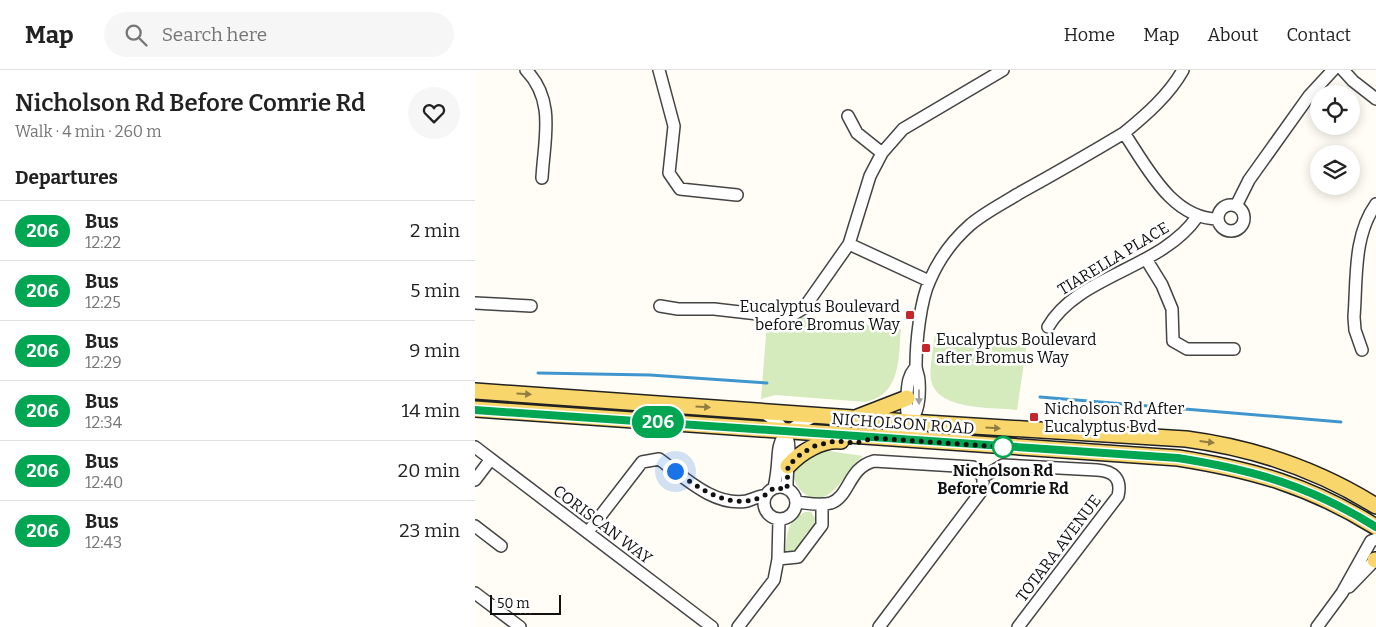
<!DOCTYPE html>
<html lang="en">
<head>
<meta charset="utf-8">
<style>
	body { margin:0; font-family:Bitter,serif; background:#f6f6f6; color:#222; height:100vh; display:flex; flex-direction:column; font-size:19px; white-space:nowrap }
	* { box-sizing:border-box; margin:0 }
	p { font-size:16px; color:#767676 }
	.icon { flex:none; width:28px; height:28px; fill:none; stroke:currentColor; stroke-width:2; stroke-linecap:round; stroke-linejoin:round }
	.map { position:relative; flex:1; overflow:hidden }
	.panel { display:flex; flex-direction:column; background:#fff; width:475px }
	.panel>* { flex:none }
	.badge { padding:0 10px; border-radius:16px; font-size:18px; line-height:32px }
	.fabs { position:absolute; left:835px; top:15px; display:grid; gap:10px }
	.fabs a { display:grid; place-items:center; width:50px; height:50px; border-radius:50%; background:#fff; box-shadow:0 2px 12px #0003; font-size:25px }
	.scale { position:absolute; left:15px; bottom:12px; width:71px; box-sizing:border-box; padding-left:5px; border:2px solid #111; border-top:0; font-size:14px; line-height:18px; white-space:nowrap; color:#111; -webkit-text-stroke:4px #fff; paint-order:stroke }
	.you { position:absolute; width:25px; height:25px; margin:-12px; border:4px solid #fff; border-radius:50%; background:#1a73e8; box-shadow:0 0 0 8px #1a73e833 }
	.map>.badge { position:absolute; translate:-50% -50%; box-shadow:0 0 0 2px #fff }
	h2 { padding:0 15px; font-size:19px; line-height:45px }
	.round { display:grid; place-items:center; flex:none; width:52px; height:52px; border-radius:26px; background:#f6f6f6 }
	.head { display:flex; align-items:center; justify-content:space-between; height:85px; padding:0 15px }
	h1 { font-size:24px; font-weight:600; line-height:38px }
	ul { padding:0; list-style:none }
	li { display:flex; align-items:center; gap:15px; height:60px; padding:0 15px; border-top:1px solid #e0e0e0 }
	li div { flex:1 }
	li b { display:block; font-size:19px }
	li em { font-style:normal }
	li .badge { min-width:55px; font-weight:700; text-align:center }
	header { display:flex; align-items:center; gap:30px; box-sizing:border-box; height:70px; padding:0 25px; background:#fff; border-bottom:1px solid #e0e0e0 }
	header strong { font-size:24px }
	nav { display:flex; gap:28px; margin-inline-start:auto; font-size:18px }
	.search { width:350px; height:45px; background:#f6f6f6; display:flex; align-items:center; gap:12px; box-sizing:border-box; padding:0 18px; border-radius:28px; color:#767676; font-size:19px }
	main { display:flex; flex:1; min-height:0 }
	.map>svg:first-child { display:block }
	.green { fill:#d5ebbd }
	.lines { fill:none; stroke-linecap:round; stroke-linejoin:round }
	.stream { stroke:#3f96cf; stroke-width:3 }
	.minor-casing { stroke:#444; stroke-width:14 }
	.major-casing { stroke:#222; stroke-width:18 }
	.minor { stroke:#fff; stroke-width:11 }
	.major { stroke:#f9d66b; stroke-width:15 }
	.oneway { fill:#917d42 }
	.oneway2 { fill:#a0a0a0 }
	.line-casing { stroke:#fff; stroke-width:11 }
	.line { stroke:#00a651; stroke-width:8 }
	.walk { stroke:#111; stroke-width:5; stroke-dasharray:0 9 }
	.poi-dot { fill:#c4262e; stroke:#fff; stroke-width:2 }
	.stop-dot { fill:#fff; stroke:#00a651; stroke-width:2.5 }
	.labels { text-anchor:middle; stroke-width:5; stroke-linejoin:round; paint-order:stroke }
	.street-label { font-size:16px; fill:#111; stroke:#fff }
	.poi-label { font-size:16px; fill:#111; stroke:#fff; text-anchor:start }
	.stop-label { font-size:16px; font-weight:bold; fill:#111; stroke:#fff }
</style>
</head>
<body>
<header>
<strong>Map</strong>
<div class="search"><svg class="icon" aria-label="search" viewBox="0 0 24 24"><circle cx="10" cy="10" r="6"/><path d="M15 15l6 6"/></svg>Search here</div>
<nav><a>Home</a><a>Map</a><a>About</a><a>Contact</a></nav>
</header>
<main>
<section class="panel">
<div class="head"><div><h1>Nicholson Rd Before Comrie Rd</h1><p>Walk · 4 min · 260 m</p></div><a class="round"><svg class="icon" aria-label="heart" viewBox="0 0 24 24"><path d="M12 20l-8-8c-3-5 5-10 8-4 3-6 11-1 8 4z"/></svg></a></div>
<h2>Departures</h2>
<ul>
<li><span class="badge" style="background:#00a651;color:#fff">206</span><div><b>Bus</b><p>12:22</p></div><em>2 min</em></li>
<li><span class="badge" style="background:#00a651;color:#fff">206</span><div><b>Bus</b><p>12:25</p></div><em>5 min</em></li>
<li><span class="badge" style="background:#00a651;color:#fff">206</span><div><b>Bus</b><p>12:29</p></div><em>9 min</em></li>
<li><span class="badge" style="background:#00a651;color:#fff">206</span><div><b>Bus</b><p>12:34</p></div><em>14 min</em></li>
<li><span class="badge" style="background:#00a651;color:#fff">206</span><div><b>Bus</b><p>12:40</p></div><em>20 min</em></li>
<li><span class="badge" style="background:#00a651;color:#fff">206</span><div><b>Bus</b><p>12:43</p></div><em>23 min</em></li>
</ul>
</section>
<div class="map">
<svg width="901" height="557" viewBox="0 0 901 557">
	<rect width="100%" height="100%" fill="#fffdf5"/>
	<path class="green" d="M327 247 426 259C423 288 427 323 391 332L300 325 286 329 292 252 320 254Z
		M460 263 552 273 542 340C517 337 462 341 456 310 454 296 459 277 460 263Z
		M347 380 388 386C371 397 359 438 333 426 324 421 320 414 318 404L326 389Z
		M330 442H336L340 448 339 458 331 463 320 483 310 484C313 463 310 452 330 442Z"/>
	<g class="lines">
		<path class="stream" d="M63 303 175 305 292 313
			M565 327 866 352"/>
		<g class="minor-casing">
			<path id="minor" d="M51 0C81 31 69 69 67 108
				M184 0 199 56 194 103 205 119 262 125
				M868 0 878 11 901 29
				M373 46 382 63 407 83
				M649 63C672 97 697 149 743 149
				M743 148a13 13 0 1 1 26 0a13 13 0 1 1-26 0Z
				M761 136 774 110 834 26 858 0
				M374 174 454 211
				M671 189 687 215 697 239 698 271 712 279H759
				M0 233 56 236
				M185 236 203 239H239L300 246 319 244 329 238 374 174 395 106 407 83 428 59 528 0
				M573 257C603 205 686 199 722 147
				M887 280 880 260 879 247C882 209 878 166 901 134
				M440 298C433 307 433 313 432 324 430 348 432 359 455 370
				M287 342C326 363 311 383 312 419
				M411 367C440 356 446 340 444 311 444 305 441 301 441 296 441 273 445 231 455 210 464 189 478 170 495 155 509 143 527 134 543 124 579 104 614 84 649 63 671 45 694 25 708 0
				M0 377 237 557
				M508 407 528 395 622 400C639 401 647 409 643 426L543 557
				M0 410 16 389
				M289 433a16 16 0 1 1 32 0a16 16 0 1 1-32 0Z
				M299 418C309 374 291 369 340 346
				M321 432C332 433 345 436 356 433 375 426 373 398 399 391L498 397 508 407V419L404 557
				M0 456 26 476
				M113 462 167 392 184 389C209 407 239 437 272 431 278 429 285 426 291 425
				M303 489 323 487 347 455V434
				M874 517 901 489
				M0 523 45 557
				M263 557 299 510 303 489 304 449
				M842 557 867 523 896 471 901 469"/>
		</g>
		<g class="major-casing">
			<path id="major" d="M0 321 434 352 711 369C779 378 842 399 901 436
				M0 339 703 388C779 400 835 416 901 457
				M383 347 432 328
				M313 396C326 382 347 369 366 371
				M900 490H901"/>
		</g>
		<use href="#minor" class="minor"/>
		<use href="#major" class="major"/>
	</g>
	<defs><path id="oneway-solid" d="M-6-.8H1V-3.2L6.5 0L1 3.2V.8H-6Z" transform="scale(1.25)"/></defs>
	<g class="oneway">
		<use href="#oneway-solid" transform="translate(49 324) rotate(4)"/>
		<use href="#oneway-solid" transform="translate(228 337) rotate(4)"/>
		<use href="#oneway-solid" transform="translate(518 358) rotate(3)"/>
		<use href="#oneway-solid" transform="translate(732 372) rotate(7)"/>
	</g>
	<use class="oneway2" href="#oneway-solid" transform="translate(444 327) rotate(90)"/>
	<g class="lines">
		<g class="line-casing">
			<path id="line" d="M0 340 703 388C779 400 835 416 901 457"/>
		</g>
		<use href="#line" class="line"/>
		<path class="walk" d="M200 401C225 419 258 443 290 425 293 423 296 420 299 418L312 419 313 396 327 383 340 376 360 371 381 373 399 368 528 377"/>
	</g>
	<g class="poi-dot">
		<rect x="430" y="240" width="10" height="10" rx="2.5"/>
		<rect x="446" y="273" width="10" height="10" rx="2.5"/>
		<rect x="554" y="342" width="10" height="10" rx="2.5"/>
	</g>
	<circle class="stop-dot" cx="528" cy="377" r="10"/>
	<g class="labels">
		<g class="street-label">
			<text transform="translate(638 188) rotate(-31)" y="6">TIARELLA PLACE</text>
			<text transform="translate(428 353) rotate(4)" y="6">NICHOLSON ROAD</text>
			<text transform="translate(128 454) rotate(37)" y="6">CORISCAN WAY</text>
			<text transform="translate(583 478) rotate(-53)" y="6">TOTARA AVENUE</text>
		</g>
		<g class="poi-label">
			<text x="425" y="242" text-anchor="end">Eucalyptus Boulevard<tspan x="425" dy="18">before Bromus Way</tspan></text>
			<text x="461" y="275">Eucalyptus Boulevard<tspan x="461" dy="18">after Bromus Way</tspan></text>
			<text x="569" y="344">Nicholson Rd After<tspan x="569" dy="18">Eucalyptus Bvd</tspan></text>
		</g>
		<g class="stop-label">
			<text x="528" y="406">Nicholson Rd<tspan x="528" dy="18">Before Comrie Rd</tspan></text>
		</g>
	</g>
</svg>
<div class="fabs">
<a><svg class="icon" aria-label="locate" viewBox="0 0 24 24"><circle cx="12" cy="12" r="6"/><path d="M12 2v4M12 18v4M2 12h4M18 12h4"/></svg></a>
<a><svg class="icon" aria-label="layers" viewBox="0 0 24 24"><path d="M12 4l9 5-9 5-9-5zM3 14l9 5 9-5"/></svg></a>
</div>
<div class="scale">50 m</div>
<div class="you" style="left:200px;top:401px"></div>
<b class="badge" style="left:183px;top:352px;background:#00a651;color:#fff">206</b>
</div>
</main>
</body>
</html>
